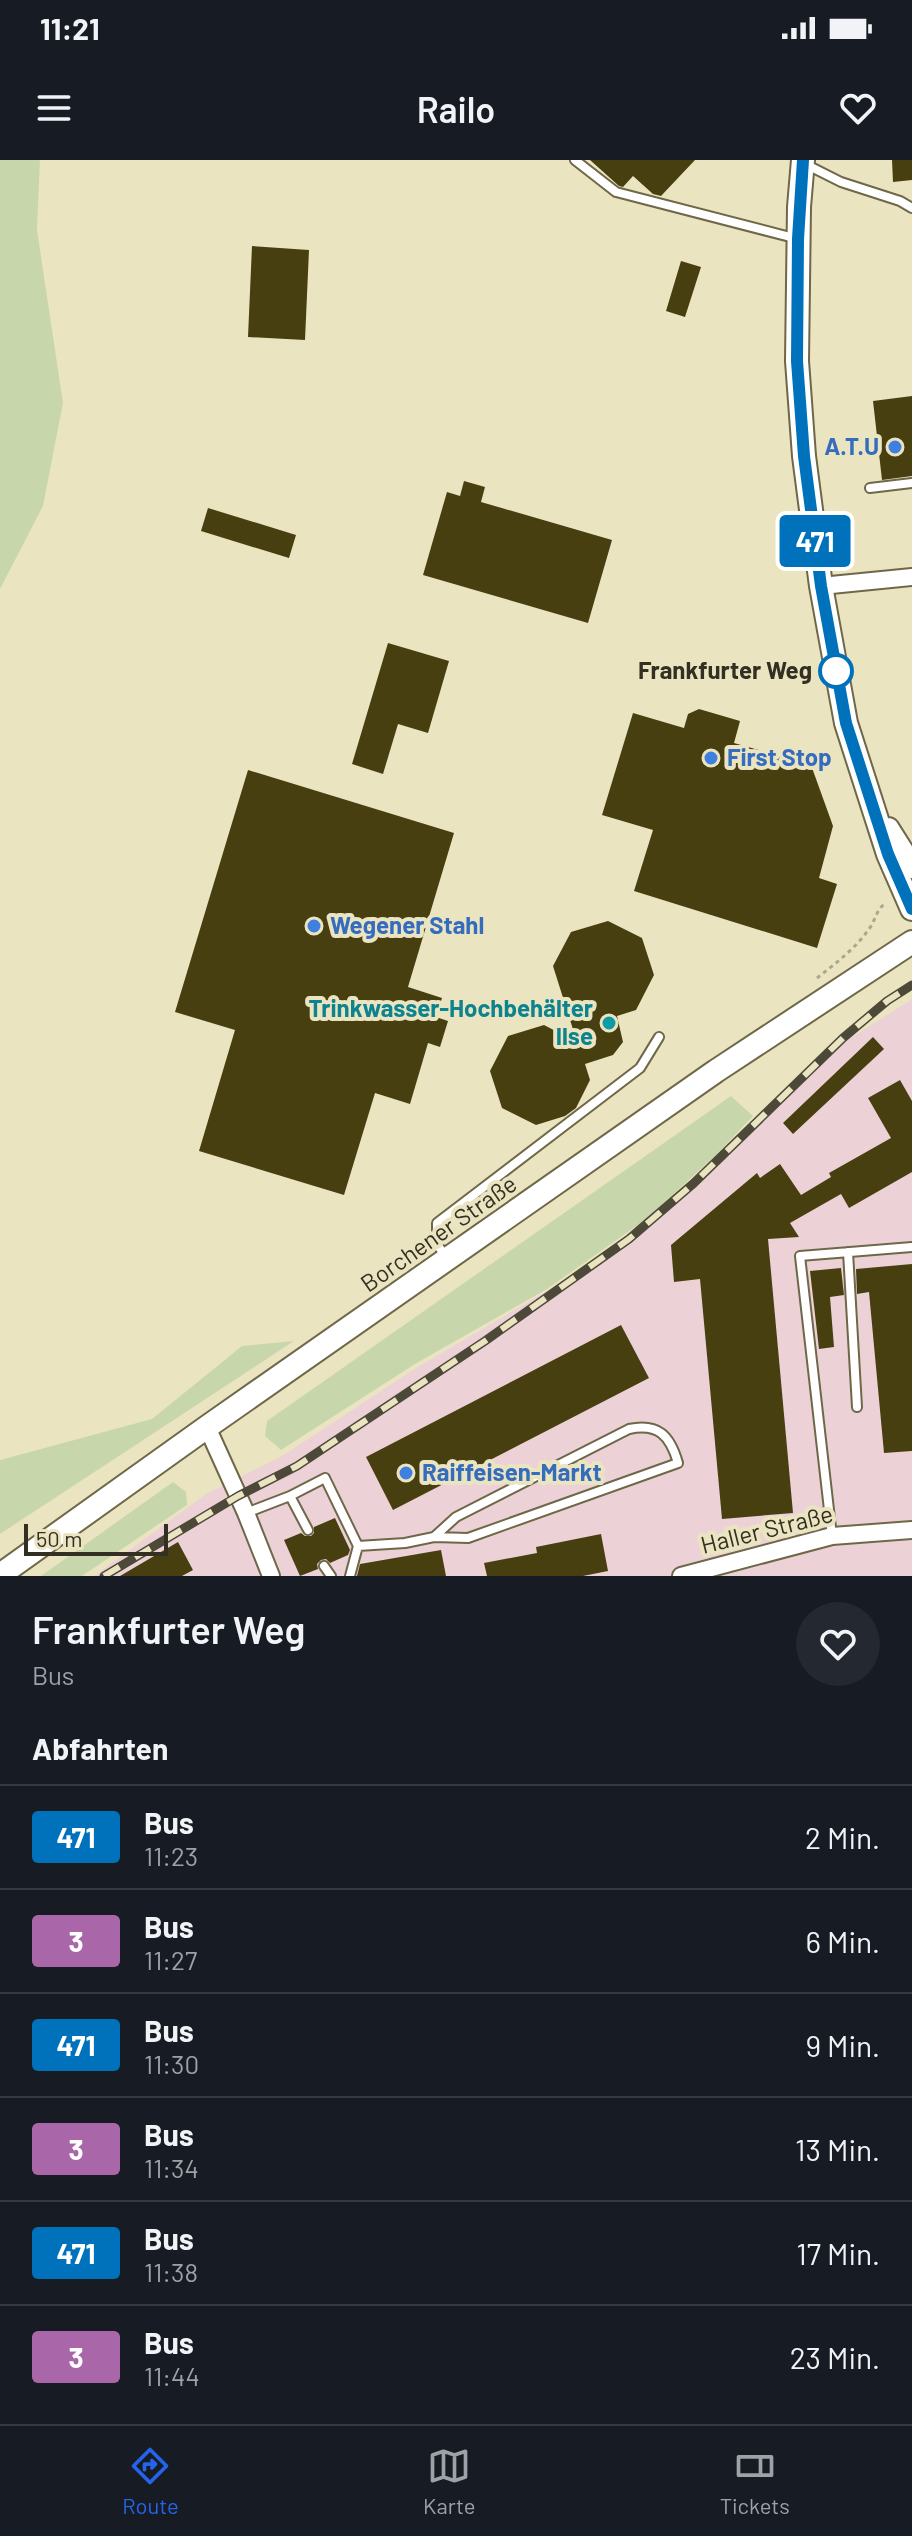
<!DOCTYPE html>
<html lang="de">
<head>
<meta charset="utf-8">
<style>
	body { margin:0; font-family:Barlow,sans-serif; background:#242831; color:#f1f3f6; height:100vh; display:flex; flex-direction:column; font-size:30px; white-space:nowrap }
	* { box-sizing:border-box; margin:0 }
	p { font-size:26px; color:#9ea1a6 }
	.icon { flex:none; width:44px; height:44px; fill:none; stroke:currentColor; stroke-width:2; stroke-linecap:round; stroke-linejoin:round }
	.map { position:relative; height:1416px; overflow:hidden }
	.drawer { display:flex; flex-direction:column; background:#171b24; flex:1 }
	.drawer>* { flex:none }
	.badge { padding:0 16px; border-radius:6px; font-size:28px; line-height:52px }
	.scale { position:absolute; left:24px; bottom:20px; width:144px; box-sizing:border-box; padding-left:8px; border:4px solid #333023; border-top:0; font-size:22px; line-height:28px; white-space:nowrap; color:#333023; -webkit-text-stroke:6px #ebe4c1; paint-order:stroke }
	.map>.badge { position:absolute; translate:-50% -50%; box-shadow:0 0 0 4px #fff }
	h2 { padding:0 32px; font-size:30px; line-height:72px }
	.round { display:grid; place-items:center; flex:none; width:84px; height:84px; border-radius:42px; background:#242831 }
	.head { display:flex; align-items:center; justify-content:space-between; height:136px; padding:0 32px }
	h1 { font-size:38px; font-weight:600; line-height:60px }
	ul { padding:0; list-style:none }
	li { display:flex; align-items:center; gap:24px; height:104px; padding:0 32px; border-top:2px solid #363941 }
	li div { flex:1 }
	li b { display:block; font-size:30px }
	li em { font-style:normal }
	li .badge { min-width:88px; font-weight:700; text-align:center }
	.status { display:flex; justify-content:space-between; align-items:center; height:56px; padding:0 40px; background:#171b24; direction:ltr }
	.status svg { height:22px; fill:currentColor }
	header { display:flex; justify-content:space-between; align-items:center; height:104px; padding:0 32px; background:#171b24; font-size:36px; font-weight:600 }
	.tabs { display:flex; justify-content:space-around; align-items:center; height:112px; border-top:2px solid #363941; background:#171b24; font-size:22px; color:#9ea1a6 }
	.tabs a { display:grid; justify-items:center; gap:4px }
	.tabs .current { color:#2563eb }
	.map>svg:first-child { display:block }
	.industrial { fill:#ecd2d7 }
	.green { fill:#c8d7ab }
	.building { fill:#483f10 }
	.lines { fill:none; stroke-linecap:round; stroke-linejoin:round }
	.lane-casing { stroke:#6e6748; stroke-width:12 }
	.street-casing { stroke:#6e6748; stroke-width:20 }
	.secondary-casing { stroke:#6e6748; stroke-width:26 }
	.path { stroke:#aca78b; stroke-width:3; stroke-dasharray:4 4; stroke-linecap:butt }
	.lane { stroke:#fff; stroke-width:8 }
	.street { stroke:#fff; stroke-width:16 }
	.secondary { stroke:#fff; stroke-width:22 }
	.rail-casing { stroke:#4d4939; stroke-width:9 }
	.rail { stroke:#ebe4c1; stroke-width:6; stroke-dasharray:18; stroke-linecap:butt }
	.line-casing { stroke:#fff; stroke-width:18 }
	.line { stroke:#0072bc; stroke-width:12 }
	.shop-dot { fill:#3f7fe0; stroke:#ebe4c1; stroke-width:3 }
	.stop-dot { fill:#fff; stroke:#0072bc; stroke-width:4 }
	.culture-dot { fill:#0f9aa8; stroke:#ebe4c1; stroke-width:3 }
	.labels { text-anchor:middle; stroke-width:8; stroke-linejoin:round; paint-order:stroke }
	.shop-label { font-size:24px; font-weight:bold; fill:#366cbe; stroke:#ebe4c1; text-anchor:start }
	.stop-label { font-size:24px; font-weight:bold; fill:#333023; stroke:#ebe4c1; text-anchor:end }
	.culture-label { font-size:24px; font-weight:bold; fill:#0d838f; stroke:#ebe4c1; text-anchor:end }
	.street-label { font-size:24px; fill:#333023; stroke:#ebe4c1 }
</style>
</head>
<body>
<div class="status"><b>11:21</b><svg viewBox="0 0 49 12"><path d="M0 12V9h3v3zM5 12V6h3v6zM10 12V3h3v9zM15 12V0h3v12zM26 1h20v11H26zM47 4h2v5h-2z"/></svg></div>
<header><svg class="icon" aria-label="menu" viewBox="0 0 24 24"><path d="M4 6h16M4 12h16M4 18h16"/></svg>Railo<svg class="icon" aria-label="heart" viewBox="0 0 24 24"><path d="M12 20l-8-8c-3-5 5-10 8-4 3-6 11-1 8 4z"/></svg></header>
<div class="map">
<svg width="912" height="1416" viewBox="0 0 912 1416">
	<rect width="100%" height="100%" fill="#ebe4c1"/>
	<path class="industrial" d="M912 839V1416H94L206 1334 282 1296 416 1208 630 1082 699 1025 827 893Z"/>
	<path class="green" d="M0 0H40L37 70 63 243 43 346 0 429Z
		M731 936 753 956 715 996 645 1060 547 1129 415 1204 281 1290 265 1276 267 1261Z
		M294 1181 0 1374V1300L152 1259 242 1186Z
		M173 1322 186 1332 187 1345 82 1416H41Z"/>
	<path class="building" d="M590 0H695L661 36 653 34 633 16 623 27 619 26Z
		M892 0H912V20L893 22Z
		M252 86 309 90 305 180 248 177Z
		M681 101 701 107 685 157 666 151Z
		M912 236V316L882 320 873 241Z
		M464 321 485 327 481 342 612 380 588 463 423 415 447 332 460 336Z
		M208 348 296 375 289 398 201 371Z
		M388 483 449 501 428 573 398 564 383 614 352 604Z
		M699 549 740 561 734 583 811 605 833 666 819 718 837 724 817 788 634 731 653 670 602 655 633 553 684 568 688 554Z
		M248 610 454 673 408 827 442 838 436 857 448 861 440 887 428 883 410 944 375 933 344 1035 199 991 235 870 175 852Z
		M608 761 642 778 654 815 636 850 617 856 623 882 613 895 585 904 590 920 576 948 565 956 536 965 502 948 490 911 508 876 544 865 577 882 553 806 571 772Z
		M873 877 884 889 793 974 783 963Z
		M900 920 912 941V1012L849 1048 841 1034 790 1063 799 1077 768 1079 793 1353 722 1359 700 1119 674 1122 671 1085 757 1013 760 1018 780 1004 801 1035 831 1017 829 1013 891 978 868 938Z
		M912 1104V1291L884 1293 869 1132 857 1134 856 1109Z
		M841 1108 844 1135 830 1137 834 1187 819 1189 810 1111Z
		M621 1165 649 1218 393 1350 366 1297Z
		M335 1358 350 1390 348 1395 330 1403 326 1399 321 1400 317 1404 318 1409 300 1416 284 1380 301 1373 305 1376H311L314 1373V1367Z
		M601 1374 608 1411 583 1416H487L484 1403 537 1393 536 1387Z
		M178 1382 193 1410 182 1416H120Z
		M441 1390 446 1416H357L360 1404Z"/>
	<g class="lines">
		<g class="lane-casing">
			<path id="lane" d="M575 0 616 32 798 79
				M803 3 841 22 900 41 912 48
				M870 328 912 323
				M848 1092 857 1247
				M445 1096 437 1084V1063L640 908 659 877
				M290 1336 308 1370
				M246 1353 290 1336 325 1318 358 1386 350 1416
				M832 1376 800 1096 912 1087
				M358 1386 405 1383 434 1377 456 1357 629 1269C658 1263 670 1275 678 1303L468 1378 434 1377
				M324 1406 331 1416"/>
		</g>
		<g class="street-casing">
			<path id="street" d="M821 426 912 417
				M207 1267 246 1353 271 1416
				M681 1416 832 1376 912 1370"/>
		</g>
		<g class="secondary-casing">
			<path id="secondary" d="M803 0 799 47 797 201 804 296 821 426 846 563 888 694 912 749
				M888 669 912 707
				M0 1415 207 1267 716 911 912 782"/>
		</g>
		<path class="path" d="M817 818C835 804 856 788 869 769 876 760 876 749 886 743"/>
		<use href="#lane" class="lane"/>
		<use href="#street" class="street"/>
		<use href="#secondary" class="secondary"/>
		<g class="rail-casing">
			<path id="rail" d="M104 1416 238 1336 297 1306 485 1181 629 1079 694 1023 843 878 887 841 912 825"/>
		</g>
		<use href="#rail" class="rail"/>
	</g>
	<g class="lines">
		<g class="line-casing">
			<path id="line" d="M803 0 798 79 797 201 804 296 821 426 846 563 888 694 912 749"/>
		</g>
		<use href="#line" class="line"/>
	</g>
	<g class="shop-dot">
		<circle cx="895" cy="287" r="8"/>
		<circle cx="711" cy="598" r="8"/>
		<circle cx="314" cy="766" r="8"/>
		<circle cx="406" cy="1313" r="8"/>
	</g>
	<circle class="stop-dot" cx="836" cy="511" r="16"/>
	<circle class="culture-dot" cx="609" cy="863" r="8"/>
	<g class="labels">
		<g class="shop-label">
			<text x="879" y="295" text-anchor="end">A.T.U</text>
			<text x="727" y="606">First Stop</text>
			<text x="330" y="774">Wegener Stahl</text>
			<text x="422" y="1321">Raiffeisen-Markt</text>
		</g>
		<g class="stop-label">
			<text x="812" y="519">Frankfurter Weg</text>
		</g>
		<g class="culture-label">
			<text x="593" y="857">Trinkwasser-Hochbehälter<tspan x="593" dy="28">Ilse</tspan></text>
		</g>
		<g class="street-label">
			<text transform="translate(439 1074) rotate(-35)" y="8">Borchener Straße</text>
			<text transform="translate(767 1370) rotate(-14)" y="8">Haller Straße</text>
		</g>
	</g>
</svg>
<div class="scale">50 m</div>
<b class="badge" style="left:815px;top:381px;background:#0072bc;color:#fff">471</b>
</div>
<section class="drawer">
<div class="head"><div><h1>Frankfurter Weg</h1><p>Bus</p></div><a class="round"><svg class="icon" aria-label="heart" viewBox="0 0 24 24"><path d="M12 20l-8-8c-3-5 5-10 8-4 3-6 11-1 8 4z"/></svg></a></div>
<h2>Abfahrten</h2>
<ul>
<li><span class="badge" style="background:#0072bc;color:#fff">471</span><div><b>Bus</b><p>11:23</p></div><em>2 Min.</em></li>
<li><span class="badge" style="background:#a967aa;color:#fff">3</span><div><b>Bus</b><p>11:27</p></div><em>6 Min.</em></li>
<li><span class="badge" style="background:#0072bc;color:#fff">471</span><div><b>Bus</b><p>11:30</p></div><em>9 Min.</em></li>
<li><span class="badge" style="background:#a967aa;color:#fff">3</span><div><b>Bus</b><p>11:34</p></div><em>13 Min.</em></li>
<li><span class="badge" style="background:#0072bc;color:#fff">471</span><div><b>Bus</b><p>11:38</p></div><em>17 Min.</em></li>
<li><span class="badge" style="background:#a967aa;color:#fff">3</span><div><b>Bus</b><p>11:44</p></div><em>23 Min.</em></li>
</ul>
</section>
<nav class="tabs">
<a class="current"><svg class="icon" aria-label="directions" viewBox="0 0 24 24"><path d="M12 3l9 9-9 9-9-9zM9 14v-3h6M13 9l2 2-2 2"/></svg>Route</a>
<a><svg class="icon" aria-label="map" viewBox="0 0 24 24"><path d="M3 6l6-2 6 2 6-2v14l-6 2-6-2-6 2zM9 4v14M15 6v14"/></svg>Karte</a>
<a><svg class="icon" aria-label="tickets" viewBox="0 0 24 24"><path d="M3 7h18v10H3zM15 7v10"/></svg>Tickets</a>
</nav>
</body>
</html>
